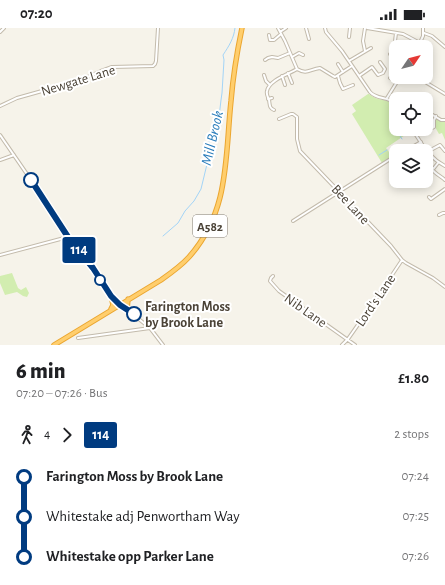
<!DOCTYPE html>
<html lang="en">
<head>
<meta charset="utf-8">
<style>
	body { margin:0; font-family:"Alegreya Sans",sans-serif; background:#f2f2f2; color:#202124; height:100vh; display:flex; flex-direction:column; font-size:15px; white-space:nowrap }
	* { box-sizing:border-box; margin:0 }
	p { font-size:13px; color:#757577 }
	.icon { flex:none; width:22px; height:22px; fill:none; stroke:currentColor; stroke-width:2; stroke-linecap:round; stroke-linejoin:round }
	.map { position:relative; height:317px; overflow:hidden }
	.side { display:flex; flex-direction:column; background:#fff; flex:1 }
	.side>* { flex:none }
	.badge { padding:0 8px; border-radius:3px; font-size:14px; line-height:26px }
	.needle { width:26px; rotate:55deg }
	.fabs { position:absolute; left:389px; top:12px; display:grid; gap:8px }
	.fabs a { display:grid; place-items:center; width:44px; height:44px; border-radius:8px; background:#fff; box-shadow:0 2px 10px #0003; font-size:20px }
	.map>.badge { position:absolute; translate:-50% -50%; box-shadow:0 0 0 2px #fff }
	.legs { display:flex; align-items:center; gap:6px; height:44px; padding:0 16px; font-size:13px }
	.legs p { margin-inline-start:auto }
	.head { display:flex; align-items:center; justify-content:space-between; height:68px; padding:0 16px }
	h1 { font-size:22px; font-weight:800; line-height:30px }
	ul { padding:0 16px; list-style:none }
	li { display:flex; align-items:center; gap:14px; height:40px; font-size:15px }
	li i { display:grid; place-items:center; width:6px; height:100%; margin:0 5px; background:currentColor }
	li i::after { content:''; width:10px; height:10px; margin:-5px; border:3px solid; border-radius:50%; background:#fff }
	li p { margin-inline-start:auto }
	li:first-child i { background:linear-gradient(#0000 50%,currentColor 0) }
	li:last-child i { background:linear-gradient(currentColor 50%,#0000 0) }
	.status { display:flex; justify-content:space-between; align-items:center; height:28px; padding:0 20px; background:#fff; direction:ltr }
	.status svg { height:11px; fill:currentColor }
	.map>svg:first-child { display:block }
	.green { fill:#d2edb0 }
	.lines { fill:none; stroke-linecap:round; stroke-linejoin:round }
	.stream { stroke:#a3d4f7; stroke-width:1 }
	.minor-casing { stroke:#c3bbac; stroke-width:4 }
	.highway-casing { stroke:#eba630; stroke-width:5.5 }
	.minor { stroke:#fff; stroke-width:2 }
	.highway { stroke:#ffce6d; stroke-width:3.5 }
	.line-1-casing { stroke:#fff; stroke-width:9 }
	.line-1 { stroke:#003b80; stroke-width:6 }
	.stop-1-dot { fill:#fff; stroke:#003b80; stroke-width:2 }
	.labels { text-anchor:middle; stroke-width:4; stroke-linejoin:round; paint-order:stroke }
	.shield { fill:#fff; stroke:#817b73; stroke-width:1 }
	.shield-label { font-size:13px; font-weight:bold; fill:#4b4337 }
	.street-label { font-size:14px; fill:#4b4337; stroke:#fff }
	.stop-label { font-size:14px; font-weight:bold; fill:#4b4337; stroke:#fff; text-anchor:start }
	.water-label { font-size:15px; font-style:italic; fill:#257ab9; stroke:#fff }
</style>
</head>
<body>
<div class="status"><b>07:20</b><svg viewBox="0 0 49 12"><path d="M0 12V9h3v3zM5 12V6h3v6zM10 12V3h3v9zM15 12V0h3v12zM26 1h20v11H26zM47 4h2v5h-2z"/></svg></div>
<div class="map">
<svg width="445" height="317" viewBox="0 0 445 317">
	<rect width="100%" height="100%" fill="#f6f3ea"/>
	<path class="green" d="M368 66H369C374 70 378 71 384 72 400 75 396 88 396 101H410L411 103 386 120 392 128 382 135 352 86 356 83 352 77Z
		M436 91 442 93H445V112L442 105 439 106 435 99Z
		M12 245 18 260 21 262 26 259 29 265 27 269 23 268 17 264 5 267 0 255V248Z"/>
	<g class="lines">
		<path class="stream" d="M390 93 402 111
			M379 127 387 122
			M163 208 178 195 185 183 194 173 201 161 208 132 209 114 214 105 219 89 221 72 222 65 224 32 223 27C229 18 234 10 235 0"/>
		<g class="minor-casing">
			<path id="minor" d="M278 0 285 13 297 41C307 47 310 41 320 40L333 48 335 49 352 38
				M306 0 309 11
				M325 0 326 4 342 23 370 64C377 72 388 68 396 76
				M365 0 363 13 365 23
				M367 0 403 6 420 15
				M0 4 4 0
				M280 4 286 0
				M424 5 432 8 445 19
				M269 7 270 12H274L281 6
				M349 9 350 0
				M395 13 396 5
				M418 19 423 8V0
				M394 23 390 26 393 31 396 33
				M292 29 299 25 303 27
				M265 32 268 30 272 29 278 30 290 25
				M349 33 371 20
				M338 36 343 44
				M394 42 396 43
				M288 45 292 55
				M264 47 266 53 270 57
				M282 48 285 57
				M338 48 340 55 343 61 353 57
				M359 48 372 39 378 47 383 45 385 41 380 34
				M417 49 445 66
				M390 50 397 54
				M402 69 405 71
				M387 70 400 49
				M268 71 272 70
				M0 78 17 70 42 63 65 58 83 51 101 43 112 39 153 38 155 36 156 33 158 0
				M274 82C269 80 270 77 269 72 268 69 266 66 267 63 269 52 289 46 297 41
				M426 83 441 92H445
				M279 91 291 86H293L297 89V111L300 123 391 218 402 232 406 235 433 250 445 259
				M412 101C423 117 428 129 445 138
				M421 106 434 99V92L436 88
				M0 107 31 152 68 209 93 240 111 268 120 277 130 284 150 300 163 317
				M405 123 421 114
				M427 124 440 117 445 123
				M0 132 14 127
				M432 141C435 146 441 148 445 152
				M426 144 434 140 438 135
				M429 169 431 171 445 161
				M439 187 443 185H445
				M293 193 392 130
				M0 227 68 209
				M273 248 271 250 270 253 279 263 355 317
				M78 310 150 300
				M342 317 348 311 376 271 402 232"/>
		</g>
		<g class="highway-casing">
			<path id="highway" d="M111 281 113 277 111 268
				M127 282 128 271
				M54 317 161 252C171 245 181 238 189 229 230 183 225 129 231 73 233 48 237 24 242 0"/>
		</g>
		<use href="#minor" class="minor"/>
		<use href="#highway" class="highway"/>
	</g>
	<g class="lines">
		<g class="line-1-casing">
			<path id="line-1" d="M31 152 68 209 93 240 111 268 120 277 134 286"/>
		</g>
		<use href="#line-1" class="line-1"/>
	</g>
	<g class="stop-1-dot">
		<circle cx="31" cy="152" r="7"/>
		<circle cx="100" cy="252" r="5"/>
		<circle cx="134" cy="286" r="7"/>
	</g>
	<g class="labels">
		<rect class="shield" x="193" y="187" width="34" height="22" rx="3"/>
		<g class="shield-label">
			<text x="210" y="203">A582</text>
		</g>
		<g class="street-label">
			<text transform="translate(78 52) rotate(-17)" y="5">Newgate Lane</text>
			<text transform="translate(351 176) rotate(47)" y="5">Bee Lane</text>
			<text transform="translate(375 272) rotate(-56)" y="5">Lord's Lane</text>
			<text transform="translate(306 282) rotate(35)" y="5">Nib Lane</text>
		</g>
		<g class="stop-label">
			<text x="145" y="283">Farington Moss<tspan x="145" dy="16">by Brook Lane</tspan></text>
		</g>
		<g class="water-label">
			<text transform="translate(212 110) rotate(-77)" y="5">Mill Brook</text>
		</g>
	</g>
</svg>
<div class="fabs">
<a><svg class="needle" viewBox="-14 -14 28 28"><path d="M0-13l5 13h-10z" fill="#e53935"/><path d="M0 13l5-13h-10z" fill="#757577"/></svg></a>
<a><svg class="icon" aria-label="locate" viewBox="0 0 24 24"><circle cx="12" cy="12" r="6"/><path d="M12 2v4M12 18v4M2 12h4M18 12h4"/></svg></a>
<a><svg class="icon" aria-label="layers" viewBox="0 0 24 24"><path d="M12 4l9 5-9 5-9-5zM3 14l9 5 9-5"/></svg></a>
</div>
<b class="badge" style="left:79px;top:222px;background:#003b80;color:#fff">114</b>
</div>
<section class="side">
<div class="head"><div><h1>6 min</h1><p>07:20 – 07:26 · Bus</p></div><b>£1.80</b></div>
<div class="legs"><svg class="icon" aria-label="walk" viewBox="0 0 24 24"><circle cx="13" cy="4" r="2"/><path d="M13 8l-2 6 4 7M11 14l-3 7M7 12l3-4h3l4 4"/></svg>4<svg class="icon" aria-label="forward" viewBox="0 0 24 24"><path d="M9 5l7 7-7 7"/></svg><b class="badge" style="background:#003b80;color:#fff">114</b><p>2 stops</p></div>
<ul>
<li><i style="color:#003b80"></i><b>Farington Moss by Brook Lane</b><p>07:24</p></li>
<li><i style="color:#003b80"></i><span>Whitestake adj Penwortham Way</span><p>07:25</p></li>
<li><i style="color:#003b80"></i><b>Whitestake opp Parker Lane</b><p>07:26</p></li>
</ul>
</section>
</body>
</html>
